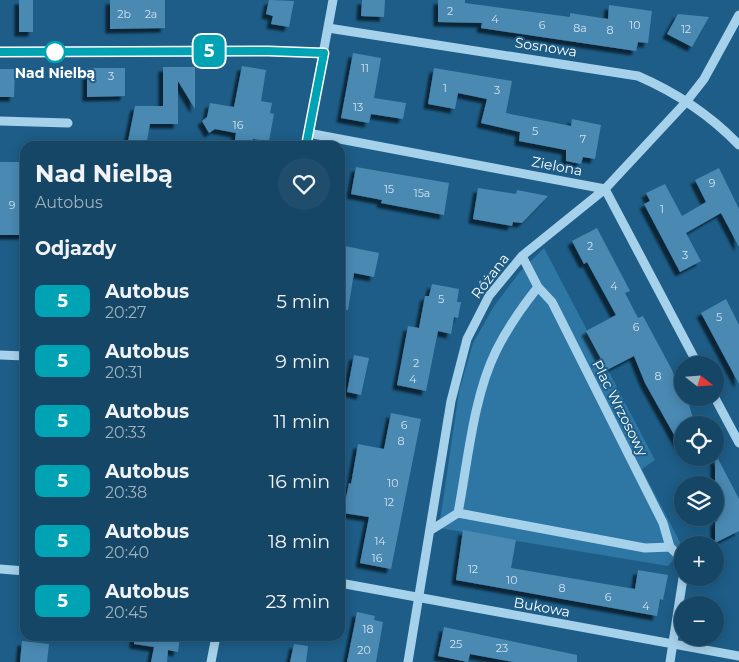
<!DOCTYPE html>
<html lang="pl">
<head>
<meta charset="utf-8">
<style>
	body { margin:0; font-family:Montserrat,sans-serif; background:#1f4d6b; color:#f1f3f6; height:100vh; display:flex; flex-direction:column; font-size:19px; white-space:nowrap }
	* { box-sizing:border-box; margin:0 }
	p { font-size:16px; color:#9eb1bf }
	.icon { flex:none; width:28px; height:28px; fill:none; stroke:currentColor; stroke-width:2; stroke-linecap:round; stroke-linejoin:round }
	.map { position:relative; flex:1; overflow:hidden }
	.sheet { position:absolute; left:20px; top:141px; width:325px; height:500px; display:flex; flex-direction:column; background:#164665; border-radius:15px; box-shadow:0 2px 12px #0003,0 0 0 1px #355e79 }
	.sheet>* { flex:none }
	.badge { padding:0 10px; border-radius:8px; font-size:18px; line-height:32px }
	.needle { width:32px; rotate:107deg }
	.fabs { position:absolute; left:674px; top:356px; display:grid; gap:10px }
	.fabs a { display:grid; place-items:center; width:50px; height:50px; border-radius:50%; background:#164665; box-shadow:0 2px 12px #0003,0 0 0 1px #355e79; font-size:25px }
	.map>.badge { position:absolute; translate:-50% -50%; box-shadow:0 0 0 2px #fff }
	h2 { padding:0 15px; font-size:19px; line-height:45px }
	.round { display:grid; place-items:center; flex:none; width:52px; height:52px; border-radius:26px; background:#1f4d6b }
	.overview { display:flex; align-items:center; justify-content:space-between; height:85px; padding:0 15px }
	h1 { font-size:24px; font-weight:700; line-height:38px }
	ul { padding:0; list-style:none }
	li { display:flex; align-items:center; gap:15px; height:60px; padding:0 15px }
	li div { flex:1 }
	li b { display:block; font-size:19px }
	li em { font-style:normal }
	li .badge { min-width:55px; font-weight:700; text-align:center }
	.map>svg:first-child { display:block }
	.green { fill:#2e76a4 }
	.building { fill:#4a89b2; filter:url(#shadow) }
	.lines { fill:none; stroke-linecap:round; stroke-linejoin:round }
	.minor { stroke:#a6d1eb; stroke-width:9 }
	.line-casing { stroke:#fff; stroke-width:11 }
	.line { stroke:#00a3b4; stroke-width:8 }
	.stop-dot { fill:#fff; stroke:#00a3b4; stroke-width:2.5 }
	.labels { text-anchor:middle; stroke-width:4; stroke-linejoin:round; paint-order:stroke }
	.number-label { font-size:11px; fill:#d2e2ec }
	.street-label { font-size:14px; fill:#fff; stroke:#1d5d87 }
	.stop-label { font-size:14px; font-weight:bold; fill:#fff; stroke:#1d5d87 }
</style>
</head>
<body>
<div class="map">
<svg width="739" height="662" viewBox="0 0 739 662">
	<defs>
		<filter id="shadow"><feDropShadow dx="-4.5" dy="4.5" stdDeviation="1" flood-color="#0009"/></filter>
	</defs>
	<rect width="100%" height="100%" fill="#1d5d87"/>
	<path class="green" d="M544 248 655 460 642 469 682 546V550L668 566 439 528 459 391 473 343 494 306 519 273Z"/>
	<path class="building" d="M19 0H33V32H19Z
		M110 0H165V28L110 29Z
		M269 0 294 1 289 27 271 24 273 16 266 14Z
		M362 0H385L384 17 361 16Z
		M438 0H465V3L570 17V13L608 19 609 5 652 11 648 43 638 42 636 51 481 28 482 23 438 22Z
		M678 14 709 17 692 47 667 34Z
		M353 53 381 58 374 98 406 103 403 119 371 114 369 123 341 118Z
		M242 66 266 70 261 101 272 103 270 113 274 114 269 141 253 139 251 146H234L236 133 215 129 209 133 202 121 207 117 210 103 234 107Z
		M163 67H195V109L178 81V124H150L146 146H127L135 106H163Z
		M87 68H125V96L87 97Z
		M434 68 512 81 506 113 571 126 572 119 601 125 595 159 583 157 581 164 566 161V150L519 141 520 132 481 123 487 99 458 93 455 109 428 104Z
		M0 69H15L14 97H0Z
		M0 162H25V235H0Z
		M356 167 449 183 444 215 381 203 382 200 351 194Z
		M719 168 739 209V247L721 213 686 233 701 261 680 272 644 204 650 201 646 193 665 184 682 216 706 202 695 180Z
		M478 188 516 194 517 190 548 196 522 223 513 222 512 226 473 219Z
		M597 228 630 291 625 293 638 318 643 316 672 370 682 398H687L695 425H682V449L645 383 634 356 607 370 586 331 616 315 587 262 584 264 572 241Z
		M340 245 379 253 374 277 354 273 348 310 340 309Z
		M432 284 459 289 457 302H461L458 318 454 317 451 334 438 331 426 391 397 385 408 326 419 328 425 296H429Z
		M726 299 739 325V384L701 313Z
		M354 355 369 358 361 395 347 392Z
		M391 413 421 419 391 569 360 563 369 517 343 513 349 483 351 484 358 444 384 449Z
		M715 453 739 499V531L715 543V522L718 520 715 514Z
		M463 530 516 540 511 568 635 589 638 570 668 575 663 600 660 599 657 616 456 580Z
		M357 612 375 616 374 620 383 622 376 662H347Z
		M444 627 577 655V662H513L470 654 468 662 438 656Z
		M134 636H180L178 652 168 650 167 662H151L154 647 134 644Z
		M22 641 49 644 47 662H20Z
		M294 644 308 646 306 662H290Z"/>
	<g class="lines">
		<path class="minor" d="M328 28 638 76C675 92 711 116 739 145
			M0 52 268 51 324 53
			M0 121 68 123
			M308 133 605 189 698 365
			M306 146 333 0
			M522 256 538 287 552 302 663 523 670 547
			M0 355 25 356
			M715 398 739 443
			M458 513C468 461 473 398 496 351 508 327 522 307 538 287
			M431 530 458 513 645 548 670 547 678 555 682 568
			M0 569 25 571
			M340 583 739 656
			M211 662 216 636
			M408 662 451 401 467 339 489 296 522 256 605 189 686 102 704 79 739 15
			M670 662 683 578"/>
	</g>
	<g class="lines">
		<g class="line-casing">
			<path id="line" d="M0 52 268 51 324 53 306 146"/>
		</g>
		<use href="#line" class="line"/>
	</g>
	<circle class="stop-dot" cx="55" cy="52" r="10"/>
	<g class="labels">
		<g class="number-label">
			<text x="450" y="15">2</text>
			<text x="124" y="18">2b</text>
			<text x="151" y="18">2a</text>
			<text x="495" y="23">4</text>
			<text x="542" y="29">6</text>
			<text x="635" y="29">10</text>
			<text x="580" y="32">8a</text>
			<text x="686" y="33">12</text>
			<text x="610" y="34">8</text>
			<text x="365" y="72">11</text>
			<text x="111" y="80">3</text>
			<text x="445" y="92">1</text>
			<text x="497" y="94">3</text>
			<text x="358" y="111">13</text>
			<text x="238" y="129">16</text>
			<text x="535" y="135">5</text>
			<text x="583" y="143">7</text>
			<text x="712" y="187">9</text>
			<text x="389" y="193">15</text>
			<text x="422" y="197">15a</text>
			<text x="12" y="209">9</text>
			<text x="662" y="213">1</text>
			<text x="590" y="250">2</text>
			<text x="685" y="259">3</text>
			<text x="614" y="290">4</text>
			<text x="441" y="303">5</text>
			<text x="719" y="321">5</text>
			<text x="636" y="331">6</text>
			<text x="416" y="367">2</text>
			<text x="658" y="380">8</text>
			<text x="413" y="383">4</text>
			<text x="404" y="429">6</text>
			<text x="401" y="445">8</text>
			<text x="393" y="487">10</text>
			<text x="389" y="506">12</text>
			<text x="380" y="545">14</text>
			<text x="377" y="562">16</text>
			<text x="473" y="573">12</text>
			<text x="512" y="584">10</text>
			<text x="562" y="592">8</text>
			<text x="608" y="601">6</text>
			<text x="646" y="610">4</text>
			<text x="368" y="633">18</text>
			<text x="456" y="648">25</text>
			<text x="502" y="652">23</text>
			<text x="364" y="654">20</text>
		</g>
		<g class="street-label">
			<text transform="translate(546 47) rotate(9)" y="5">Sosnowa</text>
			<text transform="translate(557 166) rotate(11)" y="5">Zielona</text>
			<text transform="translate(490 276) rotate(-53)" y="5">Różana</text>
			<text transform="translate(620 408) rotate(63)" y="5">Plac Wrzosowy</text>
			<text transform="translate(542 607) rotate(10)" y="5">Bukowa</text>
		</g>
		<g class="stop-label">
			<text x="55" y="78">Nad Nielbą</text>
		</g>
	</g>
</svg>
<div class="fabs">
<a><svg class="needle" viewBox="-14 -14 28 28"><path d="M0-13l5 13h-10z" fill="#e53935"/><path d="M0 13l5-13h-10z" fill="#9eb1bf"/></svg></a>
<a><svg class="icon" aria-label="locate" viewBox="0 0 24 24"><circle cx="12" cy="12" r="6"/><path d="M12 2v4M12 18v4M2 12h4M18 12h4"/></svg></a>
<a><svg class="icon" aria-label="layers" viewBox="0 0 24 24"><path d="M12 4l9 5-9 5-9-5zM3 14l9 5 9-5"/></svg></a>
<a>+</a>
<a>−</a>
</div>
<b class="badge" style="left:209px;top:51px;background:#00a3b4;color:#fff">5</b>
<section class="sheet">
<div class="overview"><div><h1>Nad Nielbą</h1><p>Autobus</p></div><a class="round"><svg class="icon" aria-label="heart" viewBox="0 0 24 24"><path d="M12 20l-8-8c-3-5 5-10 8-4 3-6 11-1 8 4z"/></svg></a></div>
<h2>Odjazdy</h2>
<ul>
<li><span class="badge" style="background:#00a3b4;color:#fff">5</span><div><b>Autobus</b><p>20:27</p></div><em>5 min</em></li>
<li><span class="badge" style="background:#00a3b4;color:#fff">5</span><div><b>Autobus</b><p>20:31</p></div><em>9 min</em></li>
<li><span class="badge" style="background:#00a3b4;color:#fff">5</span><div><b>Autobus</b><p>20:33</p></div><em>11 min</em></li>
<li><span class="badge" style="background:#00a3b4;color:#fff">5</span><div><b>Autobus</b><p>20:38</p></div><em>16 min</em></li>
<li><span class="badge" style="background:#00a3b4;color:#fff">5</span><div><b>Autobus</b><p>20:40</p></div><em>18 min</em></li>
<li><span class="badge" style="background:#00a3b4;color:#fff">5</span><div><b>Autobus</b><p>20:45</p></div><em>23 min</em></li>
</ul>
</section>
</div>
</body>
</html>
